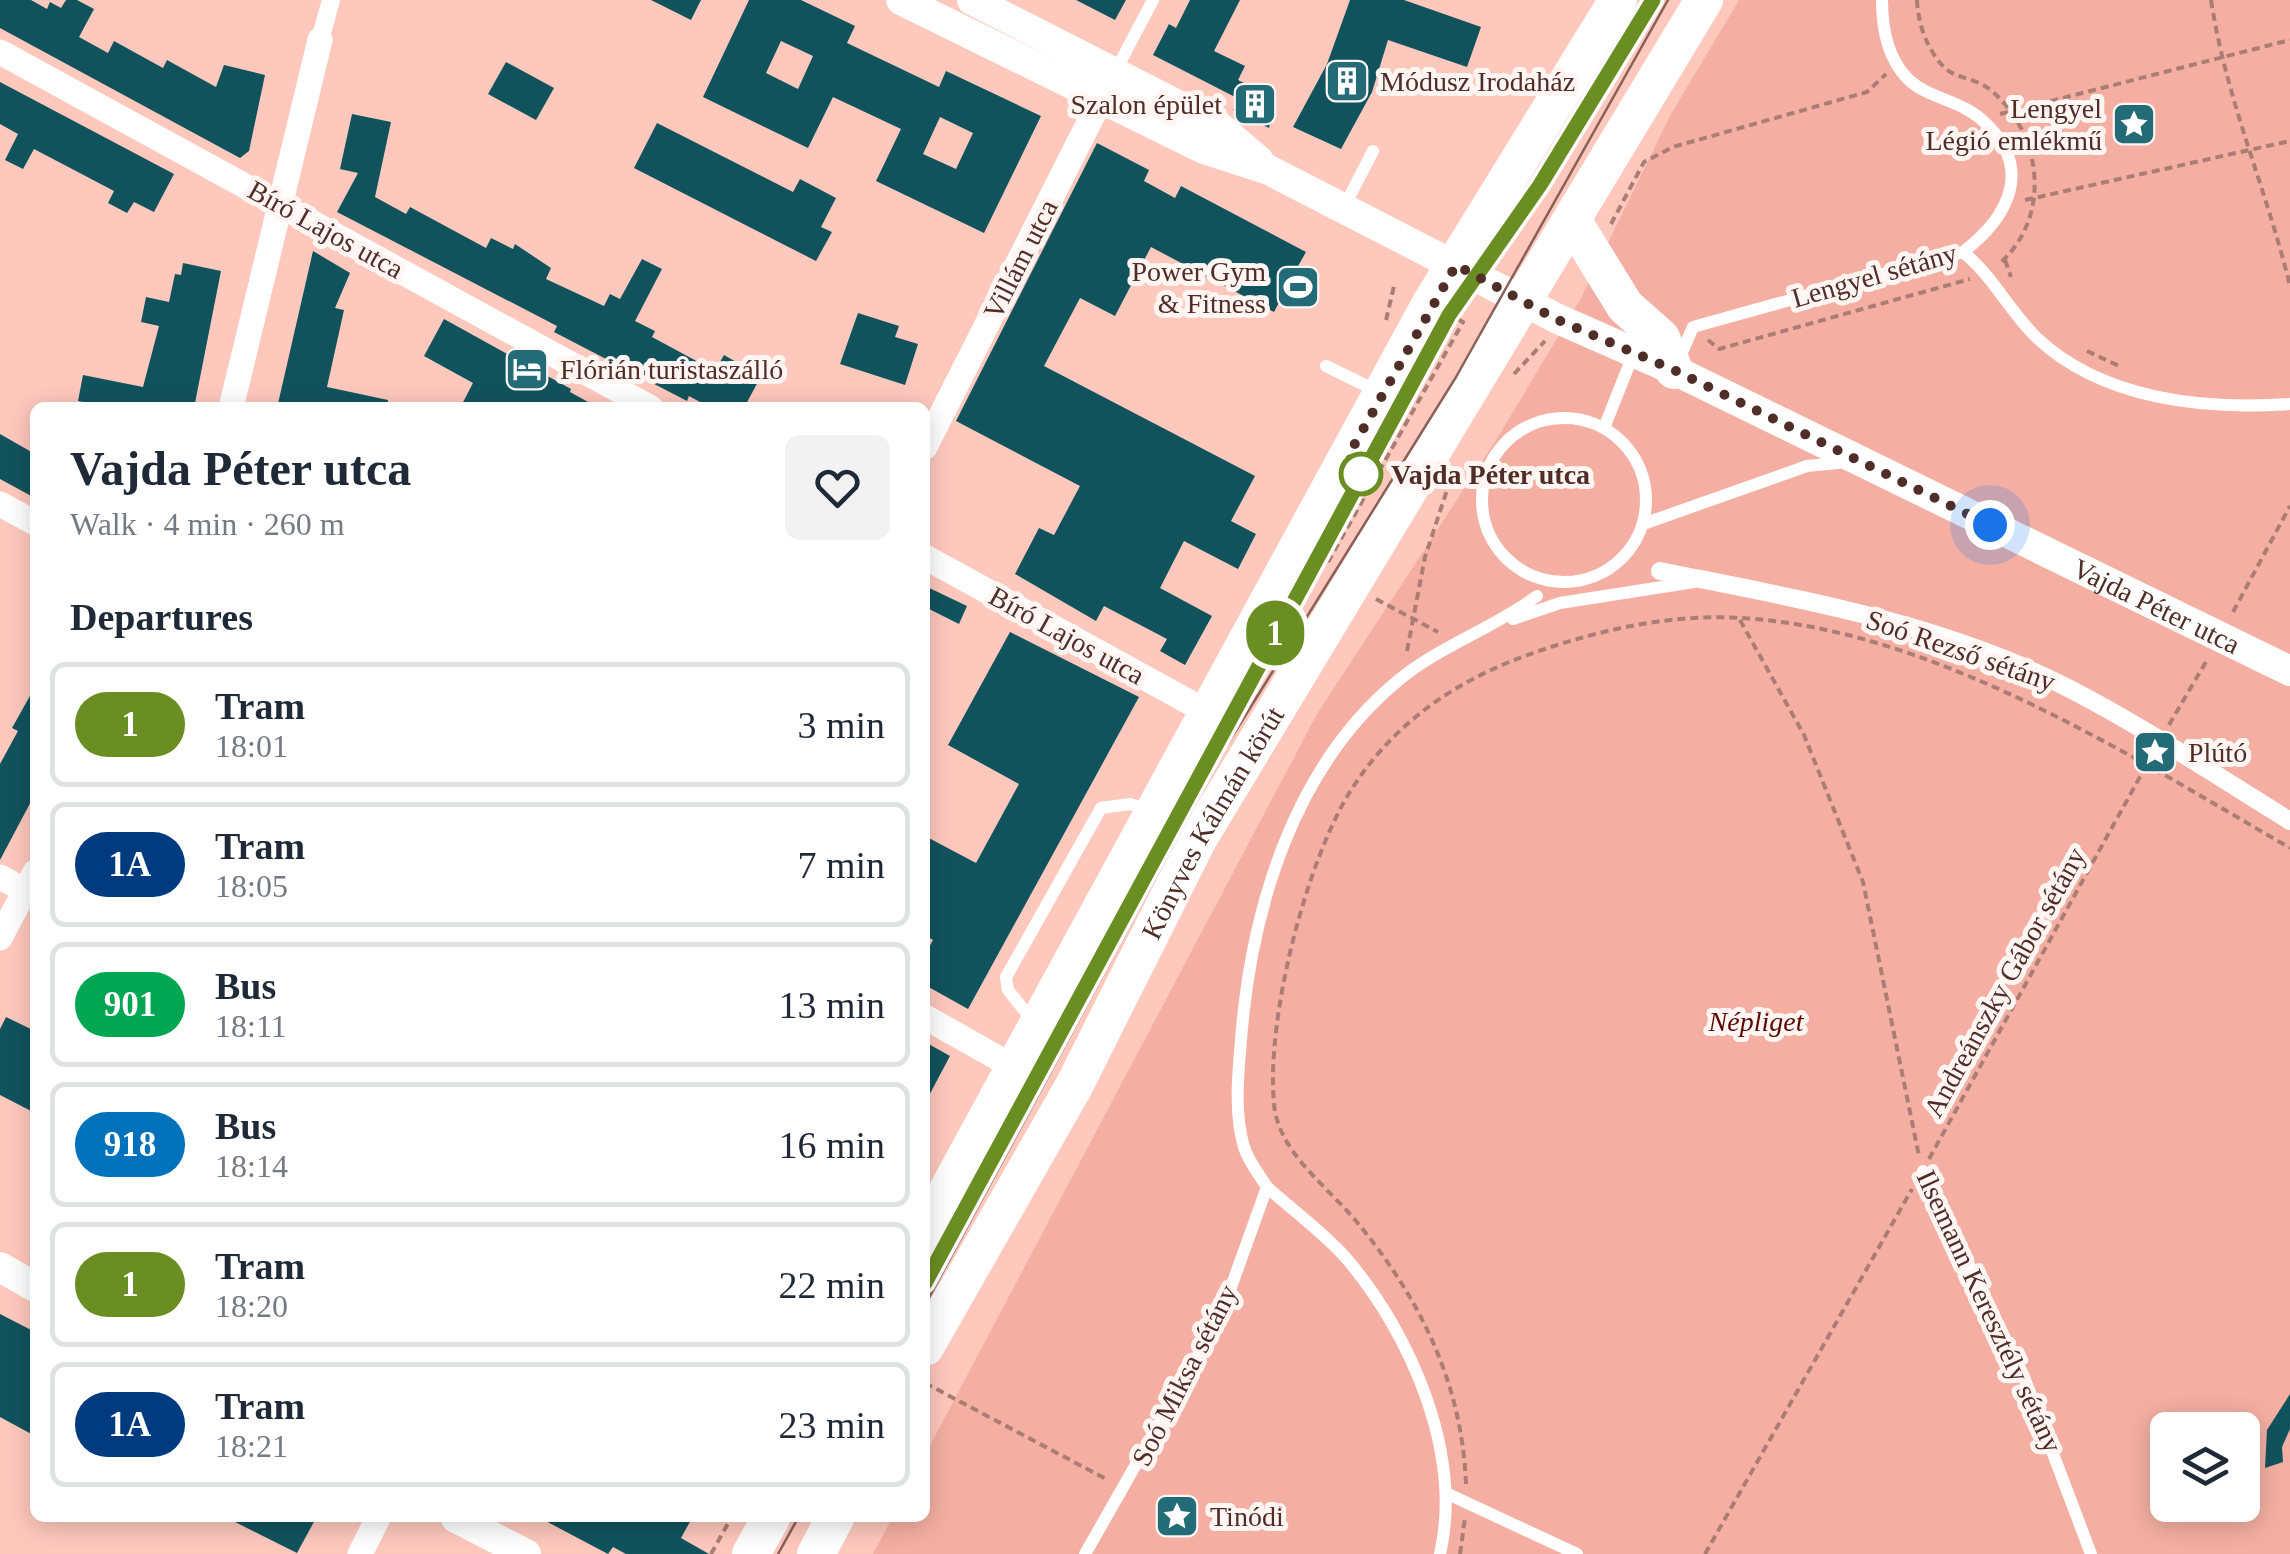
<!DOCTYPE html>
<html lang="en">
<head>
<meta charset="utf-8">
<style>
	body { margin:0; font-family:"Times New Roman",serif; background:#f2f2f3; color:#1f2937; height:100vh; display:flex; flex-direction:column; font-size:38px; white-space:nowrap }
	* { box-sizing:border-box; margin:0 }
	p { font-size:32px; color:#747a83 }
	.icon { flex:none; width:55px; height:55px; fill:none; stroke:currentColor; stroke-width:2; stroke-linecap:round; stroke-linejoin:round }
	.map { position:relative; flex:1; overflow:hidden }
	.sheet { position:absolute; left:30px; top:402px; width:900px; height:1120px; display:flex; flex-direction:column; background:#fff; border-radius:15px; box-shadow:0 5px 25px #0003 }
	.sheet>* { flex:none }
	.badge { padding:0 20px; border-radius:32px; font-size:35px; line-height:65px }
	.fabs { position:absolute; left:2150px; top:1412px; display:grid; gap:20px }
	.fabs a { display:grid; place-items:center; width:110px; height:110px; border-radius:15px; background:#fff; box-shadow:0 5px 25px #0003; font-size:50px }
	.you { position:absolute; width:50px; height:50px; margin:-25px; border:8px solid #fff; border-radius:50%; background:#1a73e8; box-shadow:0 0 0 15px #1a73e833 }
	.map>.badge { position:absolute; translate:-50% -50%; box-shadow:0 0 0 5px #fff }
	h2 { padding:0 40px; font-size:38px; line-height:90px }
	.round { display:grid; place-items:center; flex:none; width:105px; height:105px; border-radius:15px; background:#f2f2f3 }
	.overview { display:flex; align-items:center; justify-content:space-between; height:170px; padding:0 40px }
	h1 { font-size:48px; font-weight:700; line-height:75px }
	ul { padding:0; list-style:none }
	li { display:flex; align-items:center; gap:30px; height:125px; margin:0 20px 15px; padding:0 20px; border:5px solid #e0e1e3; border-radius:15px }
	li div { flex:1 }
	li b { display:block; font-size:38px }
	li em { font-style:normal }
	li .badge { min-width:110px; font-weight:700; text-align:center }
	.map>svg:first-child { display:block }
	.green { fill:#f4afa2; fill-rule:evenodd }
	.building { fill:#11535d; fill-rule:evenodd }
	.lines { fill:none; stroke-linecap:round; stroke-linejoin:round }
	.path { stroke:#ab7e75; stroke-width:4; stroke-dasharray:8 5; stroke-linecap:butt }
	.service { stroke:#fff; stroke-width:12 }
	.pedestrian { stroke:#fff; stroke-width:18 }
	.minor { stroke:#fff; stroke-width:25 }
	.tertiary { stroke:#fff; stroke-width:30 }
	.primary { stroke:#fff; stroke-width:38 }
	.tram { stroke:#8a6058; stroke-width:2.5 }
	.line-casing { stroke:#fff; stroke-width:22 }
	.line { stroke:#6b8e23; stroke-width:15 }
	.walk { stroke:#502d26; stroke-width:10; stroke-dasharray:0 18 }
	.stop-dot { fill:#fff; stroke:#6b8e23; stroke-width:5 }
	.labels { text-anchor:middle; stroke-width:10; stroke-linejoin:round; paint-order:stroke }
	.poi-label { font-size:28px; fill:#502d26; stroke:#fff5f3; text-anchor:start }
	.street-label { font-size:28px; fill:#502d26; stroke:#fff5f3 }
	.stop-label { font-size:28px; font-weight:bold; fill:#502d26; stroke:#fff5f3; text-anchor:start }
	.park-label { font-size:28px; font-style:italic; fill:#5d0700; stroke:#fff5f3 }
</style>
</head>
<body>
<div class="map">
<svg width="2290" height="1554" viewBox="0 0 2290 1554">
	<rect width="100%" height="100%" fill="#fec8bd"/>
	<path class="green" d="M1739 0H2290V1554H873L892 1518H925V1455L1317 714 1498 437 1580 300 1671 114ZM2168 1430H2242V1505H2168Z"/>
	<path class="building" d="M0 0H31L47 9 50 2 61 8 66 0H77L94 9 79 37 108 53 114 41 163 68 167 60 216 87 224 65 265 75 249 151 240 158 0 28Z
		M651 0H701L691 20Z
		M749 0H801L855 26 847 43 939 87 946 71 1041 116 984 233 876 181 901 129 833 97 808 148 703 97ZM781 41 813 56 798 89 766 73ZM940 117 973 133 956 169 923 154Z
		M1076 0H1126L1115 20Z
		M1190 0H1240L1214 51 1245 66 1238 80 1274 98 1269 128 1233 110 1239 99 1153 55 1169 24 1176 28Z
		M1350 0H1404L1481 27 1467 67 1388 40 1372 92 1341 149 1293 127 1327 64Z
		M506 62 554 88 536 120 488 94Z
		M0 82 174 174 154 212 134 202 127 213 108 203 114 191 34 149 23 169 5 160 18 134 0 124Z
		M352 114 391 122 375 197 406 214 410 207 486 248 491 238 513 249 515 244 551 268 546 279 604 306 610 294 620 299 642 259 662 269 635 321 655 331 652 337 715 371 724 355 761 376 744 408H711L689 396 687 401 554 332 557 326 337 212 358 173 340 169Z
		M657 123 793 192 800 179 836 198 821 227 832 232 816 261 634 168Z
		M1097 143 1149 170 1144 181 1175 198 1181 186 1306 252 1297 268 1307 282 1306 291 1298 297 1283 295 1274 312 1151 247 1115 316 1080 298 1044 366 1255 476 1231 521 1256 534 1238 569 1184 541 1160 588 1212 616 1185 665 1160 651 1167 639 1104 606 1096 621 1015 574 1039 528 1054 535 1080 486 956 421Z
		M313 251 350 273 335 308 344 310 327 387 388 400 387 408H277Z
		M183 263 221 271 194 408H112L78 401 83 375 143 387 159 326 141 322 146 297 169 302 175 274 181 275Z
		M858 313 899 326 895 337 918 344 905 385 840 364Z
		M444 319 571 389 570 392 599 408H460L473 383 424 356Z
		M0 434 35 454V498L0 479Z
		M925 586 967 606 959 624 925 607Z
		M1010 632 1139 697 968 1009 925 985V955L933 940 925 935V836L976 863 1019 784 948 745Z
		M35 687V794L0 860V764L18 731 12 728Z
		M6 1017 35 1031V1113L0 1095V1029Z
		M925 1042 950 1056 925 1103Z
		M0 1314 35 1332V1436L0 1417Z
		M2290 1394V1429L2282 1447 2283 1462 2265 1468 2267 1430Z
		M227 1518H316L297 1553Z
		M540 1518H692L681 1538 709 1554H626L613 1547 608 1554Z"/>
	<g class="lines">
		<path class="path" d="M1917 0C1918 24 1927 51 1946 69 1957 78 1976 79 1988 88 2041 129 2054 215 2000 263
			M2211 0C2227 103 2266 187 2290 286
			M2000 114 2290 40
			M2025 200 2290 141
			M1611 224 1644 162 1673 147 1867 92 1886 74
			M2005 260 2011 277
			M1386 320 1394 286
			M1708 340 1719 349 1970 279
			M2087 351 2119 366
			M1514 374 1545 341
			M1328 562 1463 322 1454 317
			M1376 599 1438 632
			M2233 612 2290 506
			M1740 620 1804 735 1863 882 1919 1156
			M1407 651 1425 557 1450 481
			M2169 725 2207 660
			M1929 1159 2152 755
			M925 1383 1108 1480
			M1466 1484C1462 1383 1420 1298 1356 1221 1328 1187 1278 1152 1274 1104 1266 1018 1306 862 1351 790 1397 718 1464 675 1545 649 1608 628 1673 614 1741 618 1932 629 2128 754 2290 848
			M711 1554 731 1518
			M1460 1554 1465 1518
			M1705 1554 1912 1189"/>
		<path class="service" d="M1115 72 1153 0
			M1344 207 1373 151
			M1963 252C1994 277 2009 311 2037 338 2103 400 2205 410 2290 404
			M1679 359 1693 327 1963 252C2010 216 2035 166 1981 119 1960 100 1926 98 1907 78 1887 57 1882 28 1882 0
			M1326 366 1377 391
			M1482 500a82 82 0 1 1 164 0a82 82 0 1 1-164 0Z
			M1604 428 1633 355
			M1646 523 1807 466 1848 462
			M1513 619 1560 603 1694 582
			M1032 1020 1008 990 1006 977 1101 808 1130 804 1149 810
			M1923 1171 2024 1377 2091 1554
			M1267 1187C1292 1210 1323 1232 1346 1258 1411 1334 1463 1454 1440 1554
			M1448 1494 1577 1554
			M1085 1554 1221 1315 1267 1187C1259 1174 1248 1161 1244 1147 1234 1113 1238 1075 1241 1040 1251 909 1294 765 1400 679 1442 645 1494 628 1537 596"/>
		<path class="pedestrian" d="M320 40 331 0
			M1660 571C1798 599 1942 623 2068 688 2144 727 2217 776 2290 821"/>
		<path class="minor" d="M0 52 651 408
			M231 408 320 40
			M925 447 1110 81
			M0 504 35 523
			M925 557 1209 713
			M0 877 35 896
			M0 938 35 872
			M925 1017 1014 1067
			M360 1554 378 1518"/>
		<g class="tertiary">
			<path id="s1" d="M901 0 1204 149 1269 170 1558 319 1674 370 2290 671"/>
			<path d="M972 0 1217 125 1259 161"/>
			<path d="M0 1267 35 1287"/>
			<path d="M456 1518 526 1554"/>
		</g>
		<g class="primary">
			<path d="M1572 220 1625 306 1661 338 1674 370"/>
			<path d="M925 1232 1430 305 1618 0"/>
			<path id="s2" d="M925 1347 1074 1086 1198 839 1704 0"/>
			<path d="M751 1554 771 1518"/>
			<path d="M816 1554 835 1518"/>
		</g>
		<path class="tram" d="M1228 718 1449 315 1524 210 1602 86
			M925 1305 1227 745 1456 377 1668 0
			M778 1554 798 1518"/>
	</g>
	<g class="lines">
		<g class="line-casing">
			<path id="line" d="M925 1283 1449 315 1540 185 1653 0"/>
		</g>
		<use href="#line" class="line"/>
		<path class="walk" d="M1361 474 1348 456 1456 265 1558 320 1674 370 1990 525"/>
	</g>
	<defs>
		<g id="building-square" transform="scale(2.25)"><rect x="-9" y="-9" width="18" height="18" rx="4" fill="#236b77" stroke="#fff5f3"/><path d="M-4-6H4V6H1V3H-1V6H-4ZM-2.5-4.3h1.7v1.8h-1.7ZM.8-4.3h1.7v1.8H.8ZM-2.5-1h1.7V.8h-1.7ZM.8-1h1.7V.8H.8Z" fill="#fff"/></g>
		<g id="sight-square" transform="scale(2.25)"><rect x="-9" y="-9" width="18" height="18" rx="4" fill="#236b77" stroke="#fff5f3"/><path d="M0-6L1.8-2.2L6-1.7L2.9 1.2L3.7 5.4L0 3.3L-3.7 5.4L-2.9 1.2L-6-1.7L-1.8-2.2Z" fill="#fff"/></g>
		<g id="stadium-square" transform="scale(2.25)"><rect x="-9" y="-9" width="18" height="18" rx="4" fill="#236b77" stroke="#fff5f3"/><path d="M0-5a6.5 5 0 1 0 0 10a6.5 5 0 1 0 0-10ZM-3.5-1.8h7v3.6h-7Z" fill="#fff"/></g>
		<g id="hotel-square" transform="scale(2.25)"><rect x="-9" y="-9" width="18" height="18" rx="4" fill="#236b77" stroke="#fff5f3"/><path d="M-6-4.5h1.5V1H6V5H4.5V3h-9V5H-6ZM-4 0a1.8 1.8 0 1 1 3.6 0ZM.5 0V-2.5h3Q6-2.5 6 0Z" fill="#fff"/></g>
	</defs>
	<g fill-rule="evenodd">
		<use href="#building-square" x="1347" y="81"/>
		<use href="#building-square" x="1255" y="104"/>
		<use href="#sight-square" x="2134" y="124"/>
		<use href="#stadium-square" x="1298" y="287"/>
		<use href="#hotel-square" x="527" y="369"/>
		<use href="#sight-square" x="2155" y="752"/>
		<use href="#sight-square" x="1177" y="1516"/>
	</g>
	<circle class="stop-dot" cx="1361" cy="474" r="20"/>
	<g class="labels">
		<g class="poi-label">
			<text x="1380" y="91">Módusz Irodaház</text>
			<text x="1222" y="114" text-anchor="end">Szalon épület</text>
			<text x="2102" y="118" text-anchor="end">Lengyel<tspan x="2102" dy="32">Légió emlékmű</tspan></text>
			<text x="1266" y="281" text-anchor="end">Power Gym<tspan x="1266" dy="32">&amp; Fitness</tspan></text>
			<text x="560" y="379">Flórián turistaszálló</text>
			<text x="2188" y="762">Plútó</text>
			<text x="1210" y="1526">Tinódi</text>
		</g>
		<g class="street-label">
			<text transform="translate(326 229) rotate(29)" y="10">Bíró Lajos utca</text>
			<text transform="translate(1020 259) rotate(-63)" y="10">Villám utca</text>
			<text transform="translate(1874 275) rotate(-16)" y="10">Lengyel sétány</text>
			<text dy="10" stroke="none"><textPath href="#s1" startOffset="1395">Vajda Péter utca</textPath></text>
			<text transform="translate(1067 635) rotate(29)" y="10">Bíró Lajos utca</text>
			<text transform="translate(1961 650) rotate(19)" y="10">Soó Rezső sétány</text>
			<text dy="10" stroke="none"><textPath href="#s2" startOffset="598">Könyves Kálmán körút</textPath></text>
			<text transform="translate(2004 982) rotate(-61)" y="10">Andreánszky Gábor sétány</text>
			<text transform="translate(1990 1311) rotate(65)" y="10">Ilsemann Keresztély sétány</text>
			<text transform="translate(1184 1375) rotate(-63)" y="10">Soó Miksa sétány</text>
		</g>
		<g class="stop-label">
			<text x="1391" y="484">Vajda Péter utca</text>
		</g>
		<g class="park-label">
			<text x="1756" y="1031">Népliget</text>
		</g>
	</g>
</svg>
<div class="fabs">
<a><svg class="icon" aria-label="layers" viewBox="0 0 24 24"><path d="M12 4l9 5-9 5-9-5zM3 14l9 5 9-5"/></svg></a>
</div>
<div class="you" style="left:1990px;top:525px"></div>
<b class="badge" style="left:1275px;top:633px;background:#6b8e23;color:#fff">1</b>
<section class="sheet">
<div class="overview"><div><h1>Vajda Péter utca</h1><p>Walk · 4 min · 260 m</p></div><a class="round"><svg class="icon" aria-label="heart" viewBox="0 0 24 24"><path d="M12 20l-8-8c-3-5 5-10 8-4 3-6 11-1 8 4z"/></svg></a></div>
<h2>Departures</h2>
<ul>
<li><span class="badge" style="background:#6b8e23;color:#fff">1</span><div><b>Tram</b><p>18:01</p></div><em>3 min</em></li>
<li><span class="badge" style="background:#003b80;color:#fff">1A</span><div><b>Tram</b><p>18:05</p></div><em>7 min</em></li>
<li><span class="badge" style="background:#00a651;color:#fff">901</span><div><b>Bus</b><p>18:11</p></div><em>13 min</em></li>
<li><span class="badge" style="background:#0072bc;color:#fff">918</span><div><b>Bus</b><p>18:14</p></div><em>16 min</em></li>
<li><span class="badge" style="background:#6b8e23;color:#fff">1</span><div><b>Tram</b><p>18:20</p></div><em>22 min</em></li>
<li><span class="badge" style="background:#003b80;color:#fff">1A</span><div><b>Tram</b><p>18:21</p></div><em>23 min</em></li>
</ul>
</section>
</div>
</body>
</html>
